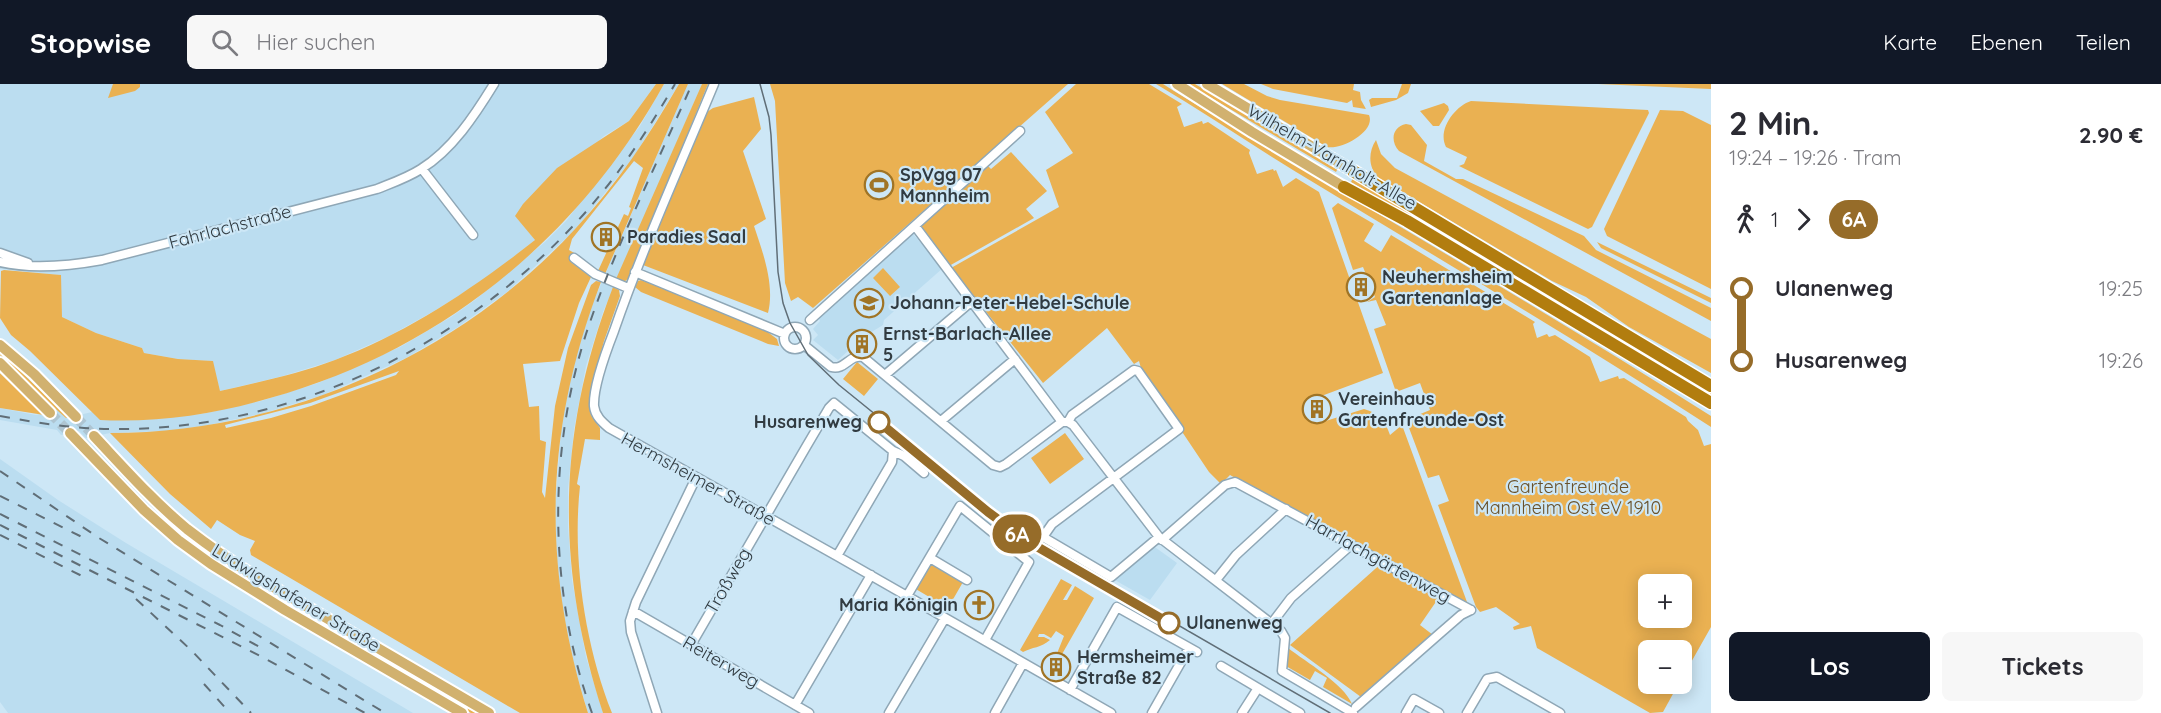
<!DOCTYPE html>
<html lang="de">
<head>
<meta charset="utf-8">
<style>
	body { margin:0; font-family:Quicksand,sans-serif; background:#f7f7f7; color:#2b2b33; height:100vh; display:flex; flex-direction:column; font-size:22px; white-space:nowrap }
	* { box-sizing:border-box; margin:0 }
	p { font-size:20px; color:#7c7c81 }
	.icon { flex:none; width:33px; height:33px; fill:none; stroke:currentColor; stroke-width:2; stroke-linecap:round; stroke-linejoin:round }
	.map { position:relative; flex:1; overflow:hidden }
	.side { display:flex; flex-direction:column; background:#fff; width:450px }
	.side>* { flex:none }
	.badge { padding:0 12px; border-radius:20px; font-size:21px; line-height:39px }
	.fabs { position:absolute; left:1638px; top:490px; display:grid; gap:12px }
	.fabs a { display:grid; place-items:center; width:54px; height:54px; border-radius:9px; background:#fff; box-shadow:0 3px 15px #0003; font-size:30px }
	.map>.badge { position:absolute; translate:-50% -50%; box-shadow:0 0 0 3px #fff }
	.legs { display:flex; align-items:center; gap:9px; height:66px; padding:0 18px; font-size:20px }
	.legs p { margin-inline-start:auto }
	.head { display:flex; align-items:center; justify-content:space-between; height:102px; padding:0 18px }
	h1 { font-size:33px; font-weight:700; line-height:45px }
	.button { display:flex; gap:12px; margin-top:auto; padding:12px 18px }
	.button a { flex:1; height:69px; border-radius:9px; background:#111827; color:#fff; font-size:24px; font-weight:700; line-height:69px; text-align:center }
	.button a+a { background:#f7f7f7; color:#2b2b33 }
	ul { padding:0 18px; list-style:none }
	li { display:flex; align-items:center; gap:21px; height:72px; font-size:22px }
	li i { display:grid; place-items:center; width:9px; height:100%; margin:0 8px; background:currentColor }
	li i::after { content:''; width:15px; height:15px; margin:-8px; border:4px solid; border-radius:50%; background:#fff }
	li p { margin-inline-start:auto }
	li:first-child i { background:linear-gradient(#0000 50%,currentColor 0) }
	li:last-child i { background:linear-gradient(currentColor 50%,#0000 0) }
	header { display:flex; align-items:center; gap:36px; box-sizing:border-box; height:84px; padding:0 30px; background:#111827; color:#fff }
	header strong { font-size:28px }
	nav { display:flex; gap:33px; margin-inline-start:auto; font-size:21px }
	.search { width:420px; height:54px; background:#f7f7f7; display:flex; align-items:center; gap:15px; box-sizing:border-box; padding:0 21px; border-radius:9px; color:#7c7c81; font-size:22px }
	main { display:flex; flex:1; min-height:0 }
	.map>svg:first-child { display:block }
	.built { fill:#bbddf0 }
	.green { fill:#eab152; fill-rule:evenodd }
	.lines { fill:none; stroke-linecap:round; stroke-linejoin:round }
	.major-tunnel { stroke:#aec5d2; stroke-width:10; stroke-dasharray:10 5; stroke-linecap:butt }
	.minor-casing { stroke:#8fa7b6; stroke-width:11 }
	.major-casing { stroke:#fff; stroke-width:14 }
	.highway-casing { stroke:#fff; stroke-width:15 }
	.minor { stroke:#fff; stroke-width:8 }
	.major { stroke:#d1b16f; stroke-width:10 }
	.highway { stroke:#b27d0f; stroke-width:12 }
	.tram { stroke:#606e77; stroke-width:1.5 }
	.rail { stroke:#606e77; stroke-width:2; stroke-dasharray:10 10; stroke-linecap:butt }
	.line-1-casing { stroke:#fff; stroke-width:14 }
	.line-1 { stroke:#966c29; stroke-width:9 }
	.stop-1-dot { fill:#fff; stroke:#966c29; stroke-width:3 }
	.labels { text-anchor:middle; stroke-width:4.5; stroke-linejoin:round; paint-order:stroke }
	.street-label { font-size:18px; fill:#313b41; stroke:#cde7f6 }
	.poi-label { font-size:18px; font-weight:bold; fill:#313b41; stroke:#cde7f6; text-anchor:start }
	.stop-label { font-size:18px; font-weight:bold; fill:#313b41; stroke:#cde7f6; text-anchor:end }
	.park-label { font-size:18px; fill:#69512a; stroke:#cde7f6 }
</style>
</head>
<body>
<header>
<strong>Stopwise</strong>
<div class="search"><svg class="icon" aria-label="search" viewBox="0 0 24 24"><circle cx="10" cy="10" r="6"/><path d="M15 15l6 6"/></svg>Hier suchen</div>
<nav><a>Karte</a><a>Ebenen</a><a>Teilen</a></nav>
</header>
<main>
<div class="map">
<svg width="1711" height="629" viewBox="0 0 1711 629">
	<rect width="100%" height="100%" fill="#cde7f6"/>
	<path class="built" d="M0 0H656L629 37 604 52 516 132 535 156 484 196 434 227 389 252 335 276 283 292 220 307 212 277 178 275 144 269 142 264 96 249 62 233 60 191 0 185Z
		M664 0H679L633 74 575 146 507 208 458 243 406 274 323 311 264 329 204 342 165 347 110 349 86 354 79 347 61 351 57 346 0 336V324L36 331 59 327 66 334 92 328 127 336 202 330 261 317 318 299 400 263 451 233 475 216 545 158 566 137 640 42Z
		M688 0H702L603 228 586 282 574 345 568 405V443L572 496 586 573 603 629H588L570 567 564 538 557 481 555 423 562 335 574 279 591 223Z
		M913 150 943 184 884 236 883 241 860 255 859 260 852 259 846 264 848 267 838 276 813 256 818 251 813 245 820 237 818 234Z
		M0 375 58 416 126 459 413 629H8L0 618Z
		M1152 461 1177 479 1150 516 1113 495Z"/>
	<path class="green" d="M113 0H140V3L135 7 108 14Z
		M656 0H664C579 154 440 267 270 314 216 330 157 339 100 336L30 267 11 251 0 234 1 187 4 186 61 191 62 233 96 249 142 264 144 269 178 275 213 277 220 307C259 298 298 290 335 276 409 248 474 204 535 156L515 132 523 120 557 84 629 37Z
		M679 0H688L605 190 598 187 624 130 628 132 631 124 629 123 643 84 634 77 572 155 569 166 576 170 571 178 591 193 579 219 560 277 523 280 529 323 539 322 540 356 546 358 542 408 545 414 555 322 568 264 591 201 596 197 601 198C545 345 541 478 588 629H520L251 471 250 466 255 457 240 451 217 436 211 445 170 410 110 349C283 349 459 272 576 144 617 100 649 52 679 0ZM399 287 396 291 311 322 271 334 226 344 225 341 310 319Z
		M702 0H708L629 194 624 198 616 195Z
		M770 0H1068L813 224 798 213 791 217 785 199 775 17Z
		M1076 0H1149L1182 20 1177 23 1184 43 1202 37 1203 40 1208 38 1250 66 1249 69 1257 90 1273 85 1274 87 1276 86 1283 103 1296 94 1319 108 1383 289 1308 317 1316 340 1364 325C1379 329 1385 337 1390 351L1402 341 1467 518 1465 521 1442 509 1420 541 1433 551 1361 613 1290 561 1384 477 1230 391 1221 400 1209 388 1142 288 1139 277 1134 280 1107 244 1043 299 951 184 1059 123 1046 86 1073 69 1045 28Z
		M1156 0H1163L1174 7C1353 116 1534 220 1711 332V343C1583 260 1451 182 1321 103 1265 70 1212 33 1156 0Z
		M1188 0H1195L1338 84 1336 88Z
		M1222 0H1244L1267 12 1280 16 1369 31C1376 47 1342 66 1327 63Z
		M1261 0H1354L1353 6 1360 8 1361 16 1366 25 1353 23 1352 16 1347 19 1273 5Z
		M1402 0H1411L1408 9 1396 16 1371 23 1369 16 1372 14H1397Z
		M1598 0H1711V5Z
		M754 13 761 45 743 67 766 135 754 142C763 169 775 201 768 229L643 181 707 28 713 24Z
		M1471 17 1648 26 1649 29 1592 143 1588 145 1459 82 1464 80 1467 73 1446 63C1437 46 1455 22 1471 17Z
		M1444 19 1448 22 1449 26 1439 42H1433L1420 27Z
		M1660 26 1683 27 1711 41V205L1607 152 1604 145Z
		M1406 40 1411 41 1427 61 1424 77 1456 95H1463L1584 152 1596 166 1711 224V237L1399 67C1390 57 1392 43 1406 40Z
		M1376 56 1381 70 1395 84 1711 255V289L1629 243 1586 213 1552 197 1379 94C1368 84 1368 68 1376 56Z
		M1011 68 1047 107 1026 125 1034 134 949 182 922 146V139L987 81 991 85Z
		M1353 94 1413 130 1411 134 1351 98Z
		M1338 119 1374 140 1364 157 1381 168 1391 151 1535 238 1533 240 1537 254 1547 250 1549 253 1555 251 1590 273 1600 298 1618 292 1619 295 1624 294 1686 333 1688 337 1698 346 1704 362 1711 360V543L1685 589 1682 587V567H1648V600H1662L1674 608 1663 628 1650 629 1537 564 1531 542 1514 546 1513 543 1520 540 1496 523 1480 528 1476 523 1438 421 1449 417 1439 391 1428 394 1406 336 1430 326 1420 299 1396 308 1374 245 1386 241 1376 216 1367 218 1375 213 1363 183 1353 186 1332 124ZM1648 501H1682V534H1648Z
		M1597 158 1711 214V219L1601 164Z
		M883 184 900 203 890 212 873 194Z
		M641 196 770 247 769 249 777 255 779 262 768 260 641 208 635 203 638 197Z
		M613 203 619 206 620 212 604 257 589 314 591 331 600 344V356L585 355 577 400 580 402C572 475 585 561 612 629H603C555 481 557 348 613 203Z
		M1548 211 1711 309V313L1547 215Z
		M0 267 15 280V282L69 334H66L58 327 0 271Z
		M857 278 878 295 864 312 843 295Z
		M0 289 44 331 0 324Z
		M1065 349 1084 375 1050 400 1031 374Z
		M929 478 963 498 948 524 914 504Z
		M228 481 482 629H471L225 485Z
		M1061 495 1072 501 1063 516H1067L1075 502 1094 514 1053 586 1051 585V574L1056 572 1064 552 1056 547 1051 554 1044 550H1039L1038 553H1044L1050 556C1041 564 1032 563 1023 568L1020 566Z
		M1288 564C1306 578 1344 600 1352 620L1323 603 1327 594 1315 587 1310 596 1286 582Z"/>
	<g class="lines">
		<path class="major-tunnel" d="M50 329 70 349
			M76 333 94 352"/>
		<g class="minor-casing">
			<path id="minor" d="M714 0C680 82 643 163 614 247 607 265 593 303 594 322 595 332 602 338 609 344L837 472 1111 629
				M422 85 473 151
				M915 142 1062 338
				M0 169 28 179
				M574 174 595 190 628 204
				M0 178C33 186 69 182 102 176L377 105C392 99 407 94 421 85 452 66 475 31 494 0
				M635 188 785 250
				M810 236 1020 47
				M784 254a11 11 0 1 1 22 0a11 11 0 1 1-22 0Z
				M804 261 831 283C845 287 849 270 863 273L993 381 1000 383 1006 380 1062 338H1068L1073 341 1159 453 1281 547 1285 554 1282 587 1353 629
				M885 291 972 217
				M941 337 1015 275
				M1068 338 1072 331 1134 286 1138 287 1179 345 1052 440 1043 453 1111 493 1159 453
				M1162 456 1225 401 1235 398 1471 526
				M837 472 892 378 893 367
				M930 474 967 496
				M1216 496 1236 471 1286 425
				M907 512 960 422 1029 478
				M633 527 809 629
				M1272 539 1291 514 1351 461
				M985 556 1029 478
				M691 561 806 363 829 324 834 319 893 367 904 372 924 389
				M1221 582 1300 629
				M1070 606 1117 523 1197 568
				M795 621 871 491
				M1356 623 1438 551 1461 531 1471 526
				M657 629 631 548 630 537 636 518 694 398 698 394
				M889 629 945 534
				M995 629 1023 579
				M1152 629 1189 564
				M1242 629 1258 604
				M1406 629 1414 615 1439 629
				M1467 629 1487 595 1497 593 1560 629"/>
		</g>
		<g class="major-casing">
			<path id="major" d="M1177 0 1252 48 1344 103
				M1207 0 1353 87
				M0 261 34 290 76 333
				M0 279 50 329
				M70 349 144 426 178 456 211 480 285 526 462 629
				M94 352C124 384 153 417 187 445 209 462 232 478 256 493L489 629"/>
		</g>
		<g class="highway-casing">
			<path id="highway" d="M1353 87 1711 302
				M1344 103 1407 137 1711 319"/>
		</g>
		<use href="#minor" class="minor"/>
		<use href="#major" class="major"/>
		<use href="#highway" class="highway"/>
		<path class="tram" d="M760 0 769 33 771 51 778 188 783 219 790 239 808 271 839 301 1008 438 1043 463 1330 629"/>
		<path class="rail" d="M0 332C42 340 83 346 126 345 292 343 459 263 572 143 613 100 645 51 675 0
			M0 387 99 454 385 629
			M0 412 86 455
			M0 430 220 541 265 566
			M0 441 264 574 365 629
			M0 451 88 495
			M136 515 192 567 251 629
			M204 600 230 629
			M592 629C549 509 547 372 586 250 614 165 656 82 692 0"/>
	</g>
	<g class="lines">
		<g class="line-1-casing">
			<path id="line-1" d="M879 338 988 428 1029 458 1169 539"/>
		</g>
		<use href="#line-1" class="line-1"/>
	</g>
	<defs>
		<g id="stadium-ring" transform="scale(1.5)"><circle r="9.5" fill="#cde7f6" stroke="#a07425" stroke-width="1.5"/><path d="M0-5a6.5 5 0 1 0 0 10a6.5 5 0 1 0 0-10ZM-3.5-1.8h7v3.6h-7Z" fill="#a07425"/></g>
		<g id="building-ring" transform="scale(1.5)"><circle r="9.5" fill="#cde7f6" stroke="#a07425" stroke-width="1.5"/><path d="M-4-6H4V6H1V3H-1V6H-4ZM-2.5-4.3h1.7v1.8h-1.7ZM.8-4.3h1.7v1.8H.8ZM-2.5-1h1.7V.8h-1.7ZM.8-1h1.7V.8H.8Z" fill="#a07425"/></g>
		<g id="school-ring" transform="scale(1.5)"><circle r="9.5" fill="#cde7f6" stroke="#a07425" stroke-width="1.5"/><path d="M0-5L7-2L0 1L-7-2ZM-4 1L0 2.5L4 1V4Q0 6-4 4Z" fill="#a07425"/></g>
		<g id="church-ring" transform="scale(1.5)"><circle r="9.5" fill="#cde7f6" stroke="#a07425" stroke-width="1.5"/><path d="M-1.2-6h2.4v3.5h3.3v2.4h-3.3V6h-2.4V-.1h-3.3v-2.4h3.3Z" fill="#a07425"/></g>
	</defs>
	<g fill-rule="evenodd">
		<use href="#stadium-ring" x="879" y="101"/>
		<use href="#building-ring" x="606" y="153"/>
		<use href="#building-ring" x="1361" y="203"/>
		<use href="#school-ring" x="869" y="219"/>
		<use href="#building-ring" x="862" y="260"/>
		<use href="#building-ring" x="1317" y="325"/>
		<use href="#church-ring" x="979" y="521"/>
		<use href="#building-ring" x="1056" y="583"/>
	</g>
	<g class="stop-1-dot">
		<circle cx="879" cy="338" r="10"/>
		<circle cx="1169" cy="539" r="10"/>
	</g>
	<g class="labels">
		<g class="street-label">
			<text transform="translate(1332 73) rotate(30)" y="6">Wilhelm-Varnholt-Allee</text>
			<text transform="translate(230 143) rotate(-15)" y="6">Fahrlachstraße</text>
			<text transform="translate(698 395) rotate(29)" y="6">Hermsheimer Straße</text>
			<text transform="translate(1378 475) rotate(29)" y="6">Harrlachgärtenweg</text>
			<text transform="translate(728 497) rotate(-60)" y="6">Troßweg</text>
			<text transform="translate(296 514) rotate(31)" y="6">Ludwigshafener Straße</text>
			<text transform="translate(721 578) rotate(30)" y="6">Reiterweg</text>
		</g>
		<g class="poi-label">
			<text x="900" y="97">SpVgg 07<tspan x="900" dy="21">Mannheim</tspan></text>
			<text x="627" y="159">Paradies Saal</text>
			<text x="1382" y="199">Neuhermsheim<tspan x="1382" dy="21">Gartenanlage</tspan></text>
			<text x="890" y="225">Johann-Peter-Hebel-Schule</text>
			<text x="883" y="256">Ernst-Barlach-Allee<tspan x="883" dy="21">5</tspan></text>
			<text x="1338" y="321">Vereinhaus<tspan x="1338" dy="21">Gartenfreunde-Ost</tspan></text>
			<text x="958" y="527" text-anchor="end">Maria Königin</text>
			<text x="1077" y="579">Hermsheimer<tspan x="1077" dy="21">Straße 82</tspan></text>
		</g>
		<g class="stop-label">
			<text x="862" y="344">Husarenweg</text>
			<text x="1186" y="545" text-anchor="start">Ulanenweg</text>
		</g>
		<g class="park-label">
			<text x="1568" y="409">Gartenfreunde<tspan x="1568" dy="21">Mannheim Ost eV 1910</tspan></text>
		</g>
	</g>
</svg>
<div class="fabs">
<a>+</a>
<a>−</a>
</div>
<b class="badge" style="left:1017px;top:450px;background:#966c29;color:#fff">6A</b>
</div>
<section class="side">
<div class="head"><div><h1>2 Min.</h1><p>19:24 – 19:26 · Tram</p></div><b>2.90 €</b></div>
<div class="legs"><svg class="icon" aria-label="walk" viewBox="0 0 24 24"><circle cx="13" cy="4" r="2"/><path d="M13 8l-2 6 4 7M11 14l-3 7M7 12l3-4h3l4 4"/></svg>1<svg class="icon" aria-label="forward" viewBox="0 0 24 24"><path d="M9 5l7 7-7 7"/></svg><b class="badge" style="background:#966c29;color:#fff">6A</b></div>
<ul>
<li><i style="color:#966c29"></i><b>Ulanenweg</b><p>19:25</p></li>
<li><i style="color:#966c29"></i><b>Husarenweg</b><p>19:26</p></li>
</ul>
<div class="button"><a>Los</a><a>Tickets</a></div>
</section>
</main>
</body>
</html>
